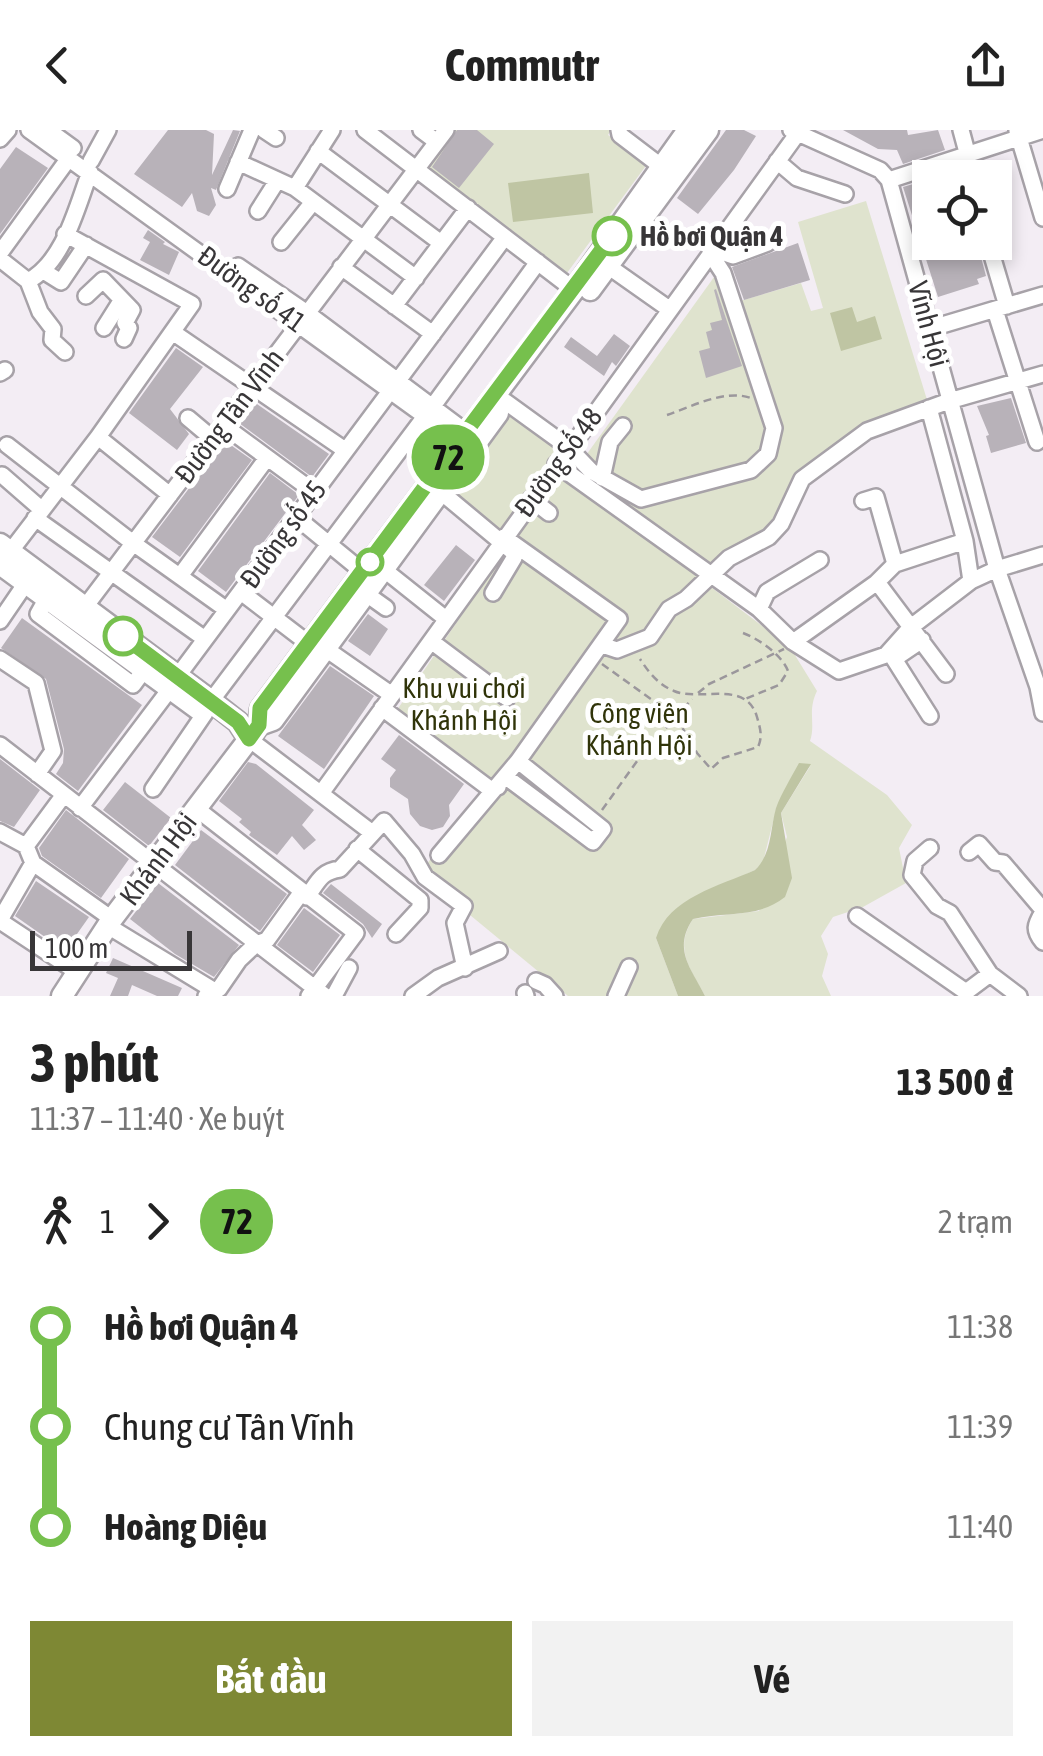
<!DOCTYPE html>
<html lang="vi">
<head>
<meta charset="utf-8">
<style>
	body { margin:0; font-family:"Asap Condensed",sans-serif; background:#f2f2f2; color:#222; height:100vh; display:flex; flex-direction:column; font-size:38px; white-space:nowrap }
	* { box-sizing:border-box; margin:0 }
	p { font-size:32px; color:#767676 }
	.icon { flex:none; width:55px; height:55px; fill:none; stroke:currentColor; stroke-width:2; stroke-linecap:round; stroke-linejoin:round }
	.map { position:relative; height:866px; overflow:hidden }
	.details { display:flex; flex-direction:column; background:#fff; flex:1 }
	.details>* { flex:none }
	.badge { padding:0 20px; border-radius:32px; font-size:35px; line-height:65px }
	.buttons { position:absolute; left:912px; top:30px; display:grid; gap:20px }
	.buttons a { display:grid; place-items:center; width:100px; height:100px; border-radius:0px; background:#fff; box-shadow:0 5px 15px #0003; font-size:50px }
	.scale { position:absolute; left:30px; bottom:25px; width:162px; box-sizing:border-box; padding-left:10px; border:5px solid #383638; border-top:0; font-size:28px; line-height:35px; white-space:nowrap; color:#383638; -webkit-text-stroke:8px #fff; paint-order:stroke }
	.map>.badge { position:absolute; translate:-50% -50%; box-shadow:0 0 0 5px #fff }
	.legs { display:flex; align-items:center; gap:15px; height:110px; padding:0 30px; font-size:32px }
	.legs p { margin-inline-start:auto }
	.overview { display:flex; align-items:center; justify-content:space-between; height:170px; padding:0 30px }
	h1 { font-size:55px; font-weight:700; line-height:75px }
	.action { display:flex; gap:20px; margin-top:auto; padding:20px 30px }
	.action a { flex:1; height:115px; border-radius:0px; background:#7e8834; color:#fff; font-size:40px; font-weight:700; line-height:115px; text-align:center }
	.action a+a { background:#f2f2f2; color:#222 }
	ul { padding:0 30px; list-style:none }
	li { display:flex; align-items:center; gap:35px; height:100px; font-size:38px }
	li i { display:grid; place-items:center; width:15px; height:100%; margin:0 12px; background:currentColor }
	li i::after { content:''; width:25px; height:25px; margin:-12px; border:8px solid; border-radius:50%; background:#fff }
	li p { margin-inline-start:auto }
	li:first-child i { background:linear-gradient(#0000 50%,currentColor 0) }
	li:last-child i { background:linear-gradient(currentColor 50%,#0000 0) }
	header { display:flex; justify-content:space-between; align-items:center; height:130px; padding:0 30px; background:#fff; font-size:45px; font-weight:700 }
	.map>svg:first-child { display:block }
	.green { fill:#dfe3ce }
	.water { fill:#bfc5a3 }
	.building { fill:#b8b2b9 }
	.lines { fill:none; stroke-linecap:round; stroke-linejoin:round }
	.minor-casing { stroke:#a7a2a8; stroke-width:20 }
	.major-casing { stroke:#a7a2a8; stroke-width:25 }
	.path { stroke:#9b979c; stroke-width:2.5; stroke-dasharray:8 5; stroke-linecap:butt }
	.minor { stroke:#fff; stroke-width:15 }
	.major { stroke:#fff; stroke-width:20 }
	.line-1-casing { stroke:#fff; stroke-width:22 }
	.line-1 { stroke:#76c04d; stroke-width:15 }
	.stop-1-dot { fill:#fff; stroke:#76c04d; stroke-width:5 }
	.labels { text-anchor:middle; stroke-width:10; stroke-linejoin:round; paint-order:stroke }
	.stop-label { font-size:28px; font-weight:bold; fill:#383638; stroke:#fff; text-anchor:start }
	.street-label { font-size:28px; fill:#383638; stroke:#fff }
	.park-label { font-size:28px; fill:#303409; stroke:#fff }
</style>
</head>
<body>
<header><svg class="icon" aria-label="back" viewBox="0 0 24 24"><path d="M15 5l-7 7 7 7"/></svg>Commutr<svg class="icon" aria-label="share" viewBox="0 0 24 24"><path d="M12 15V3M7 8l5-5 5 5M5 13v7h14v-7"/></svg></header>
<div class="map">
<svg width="1043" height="866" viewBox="0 0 1043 866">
	<rect width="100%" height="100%" fill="#f3edf4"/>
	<path class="green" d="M456 0H611L608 5 648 33 564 147 427 37Z
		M866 71 928 273 820 327 805 337 796 352 774 398 708 442 579 335 727 129 740 171 801 153 811 181 823 178 798 92Z
		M504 277 563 318 503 405 445 360Z
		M559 342 790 517 817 561C807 581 816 594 810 611L887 665 912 695 899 718 906 753 863 777 833 787 821 806 828 824 822 846 831 866H705C691 840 673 819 693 789L759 781 787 707 781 683 811 635 777 676 763 732 755 740 678 777 656 808 678 866H568L419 743 493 655 397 580Z"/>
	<path class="water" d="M589 43 593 83 513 92 508 53Z
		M852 177 857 192 875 186 882 209 841 221 830 183Z
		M799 633 811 634 781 683 792 748 785 767C757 789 726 781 693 789 672 820 692 839 705 866H678L656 808C669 767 720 756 755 740 772 724 770 699 776 678 782 662 791 648 799 633Z"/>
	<path class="building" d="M168 0H206L214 4 212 45 233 0 240 1 216 60 211 58 216 75 209 86 197 81 192 63 182 77 134 44Z
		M457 0H477L494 14 459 58 432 37Z
		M726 0H744L756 6 734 40 698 84 677 68Z
		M843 0H907L908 5 938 0 945 20 903 34 897 20 878 19Z
		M16 17 48 38 0 104V39Z
		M930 49V112H977L986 146 977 149 979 154 938 167 903 57Z
		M148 100 165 112 163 114 179 122 169 145 140 130 150 112 143 108Z
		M798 113 810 150 744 170 732 137Z
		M716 159 742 236 706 248 699 221 710 218 706 202 712 200 710 193 722 190 714 160Z
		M614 204 630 216 616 236 612 232 604 246 564 217 571 207 597 226Z
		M176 218 203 237 170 279 189 304 177 320 129 283Z
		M1011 268 1026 313 991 323 986 306 989 305 977 276Z
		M254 272 329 324 312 347 239 293Z
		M225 311 252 330 180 427 152 407Z
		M270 343 299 365 226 462 198 441Z
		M456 415 475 430 444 471 424 455Z
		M368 484 388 499 370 526 348 511Z
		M22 488 142 575 78 661 56 644 63 633 64 619 46 549 1 518Z
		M330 536 374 566 324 639 278 606Z
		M399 605 464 654 449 675 450 686 443 697 432 700 420 696 410 684 408 669 390 657V648L396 640 381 629Z
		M0 629 40 660 14 697 0 691Z
		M248 632 256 634 314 680 302 695 316 710 304 720 292 706 277 725 249 705 251 702 239 692 242 689 219 671Z
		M125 652 171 688 149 716 103 680Z
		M66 680 129 729 101 768 42 726 39 718Z
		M201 700 287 764 260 801 175 735Z
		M36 751 89 787 65 821 15 786Z
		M158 753 239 815 214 847 175 824 130 789Z
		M331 754 382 794 372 808 363 794 323 763Z
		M304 778 340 805 313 842 277 815Z
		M113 828 182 858 178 866H157L132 855 128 866H110L118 848 106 843Z"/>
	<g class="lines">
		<g class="minor-casing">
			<path id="minor" d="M29 0 469 318
				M48 0 73 18
				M264 0 276 8
				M365 0 574 160
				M421 0 437 12
				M619 0 620 5 662 37
				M791 0 880 40 889 50 997 439 1038 557 1043 583
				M961 0 968 26
				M1017 1 1043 88
				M0 9 8 0
				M318 21 441 113
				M963 27 969 48
				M91 31 108 0
				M777 31 797 48 845 64
				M238 32 295 58 416 148
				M889 50 1043 0
				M295 58 332 0
				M227 59 252 0
				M258 81 277 51
				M65 104 192 174 98 307 170 365
				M281 112 313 72
				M988 112 1007 176
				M713 119 733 126 768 113
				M0 123 69 28
				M0 129 28 151 40 182 53 199 52 210 65 222
				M238 136 307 183 474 308
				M608 136 669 179
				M341 137 433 204
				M45 142 61 152 86 115
				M28 151C64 132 76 79 90 42
				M86 166 103 150 132 180 125 193 129 198 124 209
				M394 176 468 78
				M995 180 1037 312
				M104 198 121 171
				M932 198 1043 165
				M174 203 345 320
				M0 243 5 240
				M506 272 568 317 591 341 641 369 751 340 768 324 774 298 723 143 710 123
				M433 276 538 132
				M929 278 965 411 971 451
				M188 288 213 309
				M223 295 314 362
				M7 315 133 413 227 480
				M556 334 759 479 793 512 839 541 886 525 911 497 971 451 997 439 1043 425
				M2 345 41 379
				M602 348 610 312 623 296
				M441 362 513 422 514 428 493 463
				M531 369 549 383
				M863 371 876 367 895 434
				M296 387 363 442
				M35 388 205 509
				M10 422 98 307
				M382 438 446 489
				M180 446 267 328
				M877 452 946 544
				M241 462 309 514
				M365 463 386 478
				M47 468 38 484 133 555 144 540
				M85 477 446 0
				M759 479 767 462 820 430
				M0 491 26 453
				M922 510 894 529 930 586
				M431 511 507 568
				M793 512 876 453 895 434 965 411
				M602 515 617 520 650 507 669 479 686 469 729 428 769 407 781 394 802 349 867 301 949 271 1043 244
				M326 519 392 565
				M0 529 36 553 53 621 37 644
				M177 547 505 107
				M211 571 426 285
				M382 578 490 659 498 657
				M249 609 371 702
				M0 615 325 866
				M506 647 593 712 603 699 518 631
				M153 659 205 583
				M322 662 800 0
				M80 678 170 559
				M197 679 356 803 309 866
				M0 702 26 716
				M930 718 915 731 912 745 937 776 950 783 990 844 1019 866
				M357 719 420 770V778L396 804
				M969 722 979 714 995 732 1003 733 1043 780
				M439 725 518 631 619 489 504 407
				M33 733 112 789
				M307 767C319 750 321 742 340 739L384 691 412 724 425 747 464 776 455 793 465 838
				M1043 782C1035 795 1033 800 1043 812
				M857 786 966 862 990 844
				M0 790 33 733 26 716 63 666
				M0 791 77 842
				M108 796 213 860
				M536 851 545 855 555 866
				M525 863 526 866
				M206 866 219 859 239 830 256 814 267 810 301 763
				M334 866 349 838
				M413 866 438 848 499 821
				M616 866 629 837"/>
		</g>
		<g class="major-casing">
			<path id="major" d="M590 160 708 0
				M0 414 211 571 238 592 249 609
				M0 434 198 579
				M259 595 273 590 498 283
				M62 866 112 789 249 609 259 595 261 579 574 160 688 0"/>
		</g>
		<path class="path" d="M667 285C693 276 725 259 751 268
			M743 503C759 509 782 525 788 541L779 555 745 569
			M602 534 676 587 697 623 711 639 723 628 758 617C763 606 760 598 757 587 746 549 700 572 674 561 659 555 649 543 640 529
			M698 563 709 554 784 519
			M602 680 640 627 692 569"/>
		<use href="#minor" class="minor"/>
		<use href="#major" class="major"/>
	</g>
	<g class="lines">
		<g class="line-1-casing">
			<path id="line-1" d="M123 506 238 592 249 609 259 595 260 578 612 106"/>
		</g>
		<use href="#line-1" class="line-1"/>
	</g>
	<g class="stop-1-dot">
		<circle cx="612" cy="106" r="18"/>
		<circle cx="370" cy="432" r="12"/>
		<circle cx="123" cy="506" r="18"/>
	</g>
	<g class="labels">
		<g class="stop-label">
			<text x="640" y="116">Hồ bơi Quận 4</text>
		</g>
		<g class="street-label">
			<text transform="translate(252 159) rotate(36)" y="10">Đường số 41</text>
			<text transform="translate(929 194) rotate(75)" y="10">Vĩnh Hội</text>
			<text transform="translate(229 286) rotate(-53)" y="10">Đường Tân Vĩnh</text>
			<text transform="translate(558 332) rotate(-54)" y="10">Đường Số 48</text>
			<text transform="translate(283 404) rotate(-54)" y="10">Đường số 45</text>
			<text transform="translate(158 729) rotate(-53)" y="10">Khánh Hội</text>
		</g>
		<g class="park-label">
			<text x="464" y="568">Khu vui chơi<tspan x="464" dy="32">Khánh Hội</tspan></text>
			<text x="639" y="593">Công viên<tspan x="639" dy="32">Khánh Hội</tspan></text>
		</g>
	</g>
</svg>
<div class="buttons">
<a><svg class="icon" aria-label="locate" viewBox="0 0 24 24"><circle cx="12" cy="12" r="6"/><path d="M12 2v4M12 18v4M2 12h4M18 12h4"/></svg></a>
</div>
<div class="scale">100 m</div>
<b class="badge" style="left:448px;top:327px;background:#76c04d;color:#111">72</b>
</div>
<section class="details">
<div class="overview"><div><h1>3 phút</h1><p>11:37 – 11:40 · Xe buýt</p></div><b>13 500 ₫</b></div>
<div class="legs"><svg class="icon" aria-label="walk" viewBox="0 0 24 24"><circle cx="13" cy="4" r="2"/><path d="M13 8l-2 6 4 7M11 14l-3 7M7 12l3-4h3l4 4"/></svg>1<svg class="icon" aria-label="forward" viewBox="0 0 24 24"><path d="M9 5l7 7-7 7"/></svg><b class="badge" style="background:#76c04d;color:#111">72</b><p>2 trạm</p></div>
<ul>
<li><i style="color:#76c04d"></i><b>Hồ bơi Quận 4</b><p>11:38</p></li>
<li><i style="color:#76c04d"></i><span>Chung cư Tân Vĩnh</span><p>11:39</p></li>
<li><i style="color:#76c04d"></i><b>Hoàng Diệu</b><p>11:40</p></li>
</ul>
<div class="action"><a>Bắt đầu</a><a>Vé</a></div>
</section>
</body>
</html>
